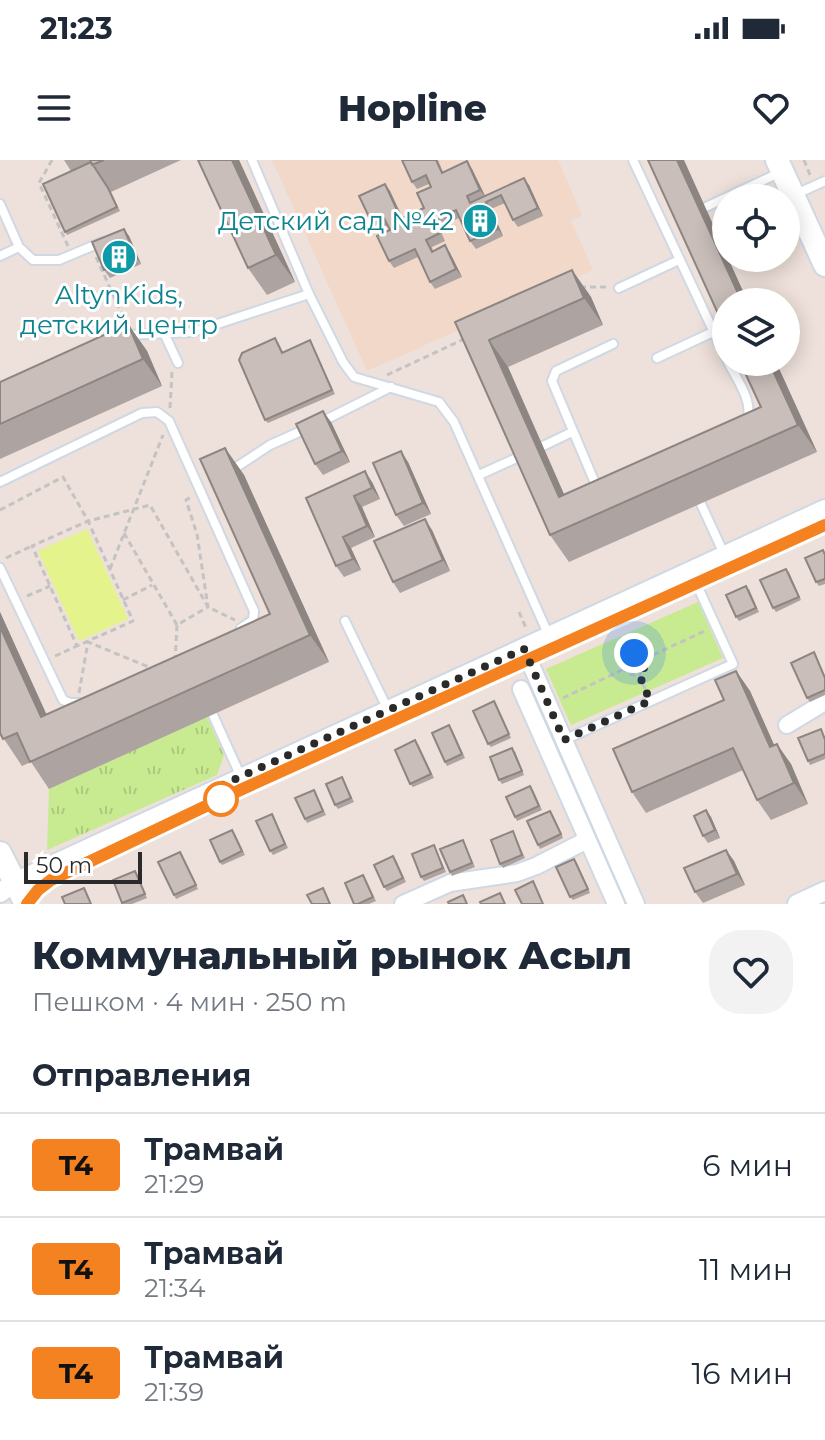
<!DOCTYPE html>
<html lang="ru">
<head>
<meta charset="utf-8">
<style>
	body { margin:0; font-family:Montserrat,sans-serif; background:#f2f2f3; color:#1f2937; height:100vh; display:flex; flex-direction:column; font-size:30px; white-space:nowrap }
	* { box-sizing:border-box; margin:0 }
	p { font-size:26px; color:#747a83 }
	.icon { flex:none; width:44px; height:44px; fill:none; stroke:currentColor; stroke-width:2; stroke-linecap:round; stroke-linejoin:round }
	.map { position:relative; height:744px; overflow:hidden }
	.sheet { display:flex; flex-direction:column; background:#fff; flex:1 }
	.sheet>* { flex:none }
	.badge { padding:0 16px; border-radius:6px; font-size:28px; line-height:52px }
	.buttons { position:absolute; left:712px; top:24px; display:grid; gap:16px }
	.buttons a { display:grid; place-items:center; width:88px; height:88px; border-radius:50%; background:#fff; box-shadow:0 4px 20px #0003; font-size:40px }
	.scale { position:absolute; left:24px; bottom:20px; width:118px; box-sizing:border-box; padding-left:8px; border:4px solid #2a2a2a; border-top:0; font-size:22px; line-height:28px; white-space:nowrap; color:#2a2a2a; -webkit-text-stroke:6px #fff; paint-order:stroke }
	.you { position:absolute; width:40px; height:40px; margin:-20px; border:6px solid #fff; border-radius:50%; background:#1a73e8; box-shadow:0 0 0 12px #1a73e833 }
	.map>.badge { position:absolute; translate:-50% -50%; box-shadow:0 0 0 4px #fff }
	h2 { padding:0 32px; font-size:30px; line-height:72px }
	.round { display:grid; place-items:center; flex:none; width:84px; height:84px; border-radius:32px; background:#f2f2f3 }
	.summary { display:flex; align-items:center; justify-content:space-between; height:136px; padding:0 32px }
	h1 { font-size:38px; font-weight:800; line-height:60px }
	ul { padding:0; list-style:none }
	li { display:flex; align-items:center; gap:24px; height:104px; padding:0 32px; border-top:2px solid #e0e1e3 }
	li div { flex:1 }
	li b { display:block; font-size:30px }
	li em { font-style:normal }
	li .badge { min-width:88px; font-weight:700; text-align:center }
	.status { display:flex; justify-content:space-between; align-items:center; height:56px; padding:0 40px; background:#fff; direction:ltr }
	.status svg { height:22px; fill:currentColor }
	header { display:flex; justify-content:space-between; align-items:center; height:104px; padding:0 32px; background:#fff; font-size:36px; font-weight:800 }
	.map>svg:first-child { display:block }
	.education { fill:#f1d8c8 }
	.grass { fill:url(#grass-tufts) }
	.park { fill:#c8ea91 }
	.pitch { fill:#e4f38b }
	.lines { fill:none; stroke-linecap:round; stroke-linejoin:round }
	.service-casing { stroke:#cfd9e4; stroke-width:12 }
	.minor-casing { stroke:#cfd9e4; stroke-width:20 }
	.tertiary-casing { stroke:#cfd9e4; stroke-width:22 }
	.secondary-casing { stroke:#cfd9e4; stroke-width:26 }
	.path { stroke:#c3c3c3; stroke-width:3; stroke-dasharray:6 4; stroke-linecap:butt }
	.service { stroke:#fff; stroke-width:8 }
	.minor { stroke:#fff; stroke-width:16 }
	.tertiary { stroke:#fff; stroke-width:18 }
	.secondary { stroke:#fff; stroke-width:22 }
	.tram { stroke:#9ca7b6; stroke-width:2 }
	.wall { fill:#ada3a0 }
	.shaded-wall { fill:#8d8582 }
	.building { fill:#c9beba; stroke:#8d8582; stroke-width:2 }
	.line-casing { stroke:#fff; stroke-width:18 }
	.line { stroke:#f58220; stroke-width:12 }
	.walk { stroke:#2a2a2a; stroke-width:8; stroke-dasharray:0 14.4 }
	.stop-dot { fill:#fff; stroke:#f58220; stroke-width:4 }
	.labels { text-anchor:middle; stroke-width:6; stroke-linejoin:round; paint-order:stroke }
	.culture-label { font-size:26px; fill:#0d838f; stroke:#fff; text-anchor:end }
</style>
</head>
<body>
<div class="status"><b>21:23</b><svg viewBox="0 0 49 12"><path d="M0 12V9h3v3zM5 12V6h3v6zM10 12V3h3v9zM15 12V0h3v12zM26 1h20v11H26zM47 4h2v5h-2z"/></svg></div>
<header><svg class="icon" aria-label="menu" viewBox="0 0 24 24"><path d="M4 6h16M4 12h16M4 18h16"/></svg>Hopline<svg class="icon" aria-label="heart" viewBox="0 0 24 24"><path d="M12 20l-8-8c-3-5 5-10 8-4 3-6 11-1 8 4z"/></svg></header>
<div class="map">
<svg width="825" height="744" viewBox="0 0 825 744">
	<defs>
		<pattern id="grass-tufts" width="24" height="20" patternUnits="userSpaceOnUse" patternTransform="scale(2)"><rect width="24" height="20" fill="#c8ea91"/><path d="M3 7l-1-3M5 7V3M7 7l1-3M15 17l-1-3M17 17v-4M19 17l1-3" fill="none" stroke="#acc97d"/></pattern>
	</defs>
	<rect width="100%" height="100%" fill="#eee0da"/>
	<path class="education" d="M272 0H558L582 55 571 61 593 110 367 211Z"/>
	<path class="grass" d="M207 557 224 595 217 615 47 690 49 629Z"/>
	<path class="park" d="M698 442 723 498 571 565 546 509Z"/>
	<path class="pitch" d="M87 369 128 459 79 481 38 391Z"/>
	<g class="lines">
		<g class="service-casing">
			<path id="service" d="M252 0 309 134 343 202 354 217 439 242 454 262 549 476
				M633 0 726 198
				M794 35 825 21
				M0 44 19 87 33 100H59L102 82
				M706 47 781 12
				M0 96 19 87
				M619 128 679 100
				M164 173 178 203
				M126 175 193 172 309 134
				M657 198 713 172
				M728 202C736 218 754 242 747 260
				M321 262 391 227
				M543 286 572 272
				M229 312 270 285 308 268
				M479 315 521 296
				M0 322 142 253 157 252 169 261 254 451 253 460 241 468
				M600 328 595 323 552 221 556 211 613 184
				M701 344 724 394
				M0 408 63 540 70 543H80
				M345 461 388 550
				M213 555 241 617
				M564 580 733 504 691 412"/>
		</g>
		<g class="minor-casing">
			<path id="minor" d="M524 489 636 744
				M521 529 616 744
				M787 565 825 542
				M403 744 450 723 517 713 536 706 587 680"/>
		</g>
		<g class="tertiary-casing">
			<path id="tertiary" d="M0 733 15 722 825 349
				M797 744 825 731"/>
		</g>
		<g class="secondary-casing">
			<path id="secondary" d="M777 0 825 105
				M0 693 26 744"/>
		</g>
		<path class="path" d="M52 0 39 23 68 86
			M804 0 810 15
			M96 97 126 163
			M580 127H608
			M387 215 464 179
			M170 248 172 212
			M0 350 63 317 88 361 133 461 77 486 32 386 88 361 150 345 208 447 235 460
			M124 373 177 465 208 447 197 374 186 340 191 337
			M6 398 32 386
			M110 409 163 275
			M27 436 50 426
			M123 440 152 425
			M519 452 526 468
			M623 504a11 11 0 1 1 22 0a11 11 0 1 1-22 0Z
			M55 496 77 486
			M644 499 705 471
			M175 501 177 465
			M639 514 645 529
			M79 533 88 482 151 508
			M563 538 624 509"/>
		<use href="#service" class="service"/>
		<use href="#minor" class="minor"/>
		<use href="#tertiary" class="tertiary"/>
		<use href="#secondary" class="secondary"/>
		<path class="tram" d="M27 744 38 730 51 720 221 639 825 365"/>
	</g>
	<path class="wall" d="M64 0H181L111 32 120 51 67 75 65 72 71 11Z
		M198 0H239L295 122 267 135 248 108Z
		M402 0H438L443 12 472 9 485 36 529 25 543 56 518 67 513 60 505 43 491 49 503 76 476 89 470 81 459 58 439 67 445 81 432 87 433 91 445 85 450 93 462 117 435 129 430 122 418 97 394 108 389 101 390 70 387 66 377 71 372 63 385 24 390 31 403 58 424 48 431 27 429 24 417 29 412 22Z
		M129 76 141 104 110 118 104 110Z
		M572 110 591 137 603 165 508 207 564 334 761 247 740 202H776L817 292 569 402 550 375 455 162Z
		M128 164 147 191 162 226 0 299V222Z
		M310 180 335 234 268 263 265 260 278 182 283 192Z
		M331 262 350 302 323 315 315 304Z
		M225 288 244 315 329 502 49 629 31 602 22 606 0 573V452L46 555 270 454Z
		M408 302 431 354 404 366 396 355Z
		M372 322 380 339 362 347 375 377 351 388 361 410 344 417 336 406 306 338Z
		M432 370 450 411 400 433 393 422Z
		M823 390 825 393V424L819 426 816 422Z
		M789 412 801 440 776 452 773 448Z
		M749 429 759 452 739 461 736 457Z
		M816 496 825 516V535L810 542 807 538Z
		M736 511 750 531 774 585 791 604 808 644 771 660 757 640 743 610 646 653 632 632 724 540Z
		M494 541 511 578 491 587 488 584Z
		M452 569 465 598 447 606 445 602Z
		M823 573 825 577V599L810 605 808 601Z
		M418 584 434 618 413 627 410 624Z
		M515 591 524 615 502 624 499 620Z
		M342 617 354 642 338 649 335 645Z
		M314 630 326 655 307 663 305 659Z
		M533 630 542 650 517 661 515 657Z
		M706 650 711 657 720 678 708 683 703 676Z
		M272 654 288 688 273 695 270 691Z
		M553 655 563 678 540 689 538 685Z
		M513 671 525 698 503 708 500 704Z
		M235 674 245 695 222 705 220 702Z
		M463 680 475 707 452 716 450 712Z
		M434 685 446 712 424 721 421 717Z
		M726 690 734 701 745 725 703 743 695 732Z
		M180 692 198 729 176 739 174 735Z
		M396 700 406 722 387 731 384 727Z
		M577 703 590 733 573 740 570 737Z
		M135 711 147 738 132 744H123L113 720Z
		M363 715 376 741 369 744H354Z"/>
	<path class="shaded-wall" d="M232 0H239L295 122 276 95Z
		M677 0H684L726 93V98H728L748 142H742Z
		M467 1 472 9 486 38 480 30Z
		M524 18 529 25 543 56 538 48Z
		M385 24 390 31 406 67 401 59Z
		M486 42 491 49 503 76 498 69Z
		M124 69 129 76 141 104 136 97Z
		M445 85 450 93 462 117 456 109Z
		M572 110 591 137 603 165 584 138Z
		M128 164 147 191 162 226 143 199Z
		M489 180 508 207 577 364 559 337Z
		M769 202H776L817 292 798 265Z
		M323 251 331 262 350 302 342 291Z
		M225 288 244 315 329 502 310 475Z
		M401 291 408 302 431 354 423 343Z
		M365 311 372 322 380 339 372 328Z
		M354 336 362 347 375 377 367 366Z
		M425 359 432 370 450 411 443 400Z
		M343 377 351 388 361 410 353 399Z
		M0 452 60 584 41 557 0 467Z
		M736 511 750 531 784 607 770 587Z
		M777 584 791 604 808 644 794 623Z
		M706 650 711 657 720 678 715 670Z
		M726 690 734 701 745 725 737 714Z"/>
	<path class="building" d="M90 0H104L92 5Z
		M198 0H232L276 95 248 108Z
		M402 0H436L442 13 467 1 480 30 467 36 470 43 524 18 538 48 513 60 501 35 486 42 498 69 470 81 456 50 433 60 440 73 426 80 432 92 445 85 456 109 430 122 415 89 389 101 377 76 390 70 384 58 372 63 359 36 385 24 401 59 424 48 417 33 431 27 426 15 412 22Z
		M648 0H677L742 142H726V171Z
		M91 2 108 28 117 47 65 72 43 24Z
		M124 69 136 97 104 110 92 82Z
		M572 110 584 138 489 180 559 337 761 247 740 202H769L798 265 550 375 455 162Z
		M128 164 143 199 0 264V222Z
		M275 178 282 193 310 180 332 230 265 260 239 200 242 193Z
		M323 251 342 291 315 304 296 264Z
		M225 288 310 475 30 602 17 573 3 579 0 573V467L41 557 270 454 200 299Z
		M401 291 423 343 396 355 373 303Z
		M365 311 372 328 354 336 367 366 343 377 353 399 336 406 306 338Z
		M425 359 443 400 393 422 374 381Z
		M823 390 825 395V419L816 422 805 398Z
		M786 409 799 437 773 448 760 420Z
		M746 426 756 448 736 457 726 435Z
		M814 492 825 518V530L807 538 791 503Z
		M736 511 770 587 777 584 794 623 757 640 733 588 632 632 613 589 724 540 715 520Z
		M494 541 509 574 488 584 473 551Z
		M449 565 462 594 445 602 432 573Z
		M821 569 825 580V594L808 601 798 578Z
		M415 580 431 614 410 624 395 590Z
		M512 588 522 611 499 620 490 597Z
		M342 617 351 638 335 645 326 624Z
		M530 626 539 646 515 657 506 637Z
		M314 630 323 651 305 659 295 638Z
		M706 650 715 670 703 676 694 656Z
		M550 651 561 674 538 685 527 661Z
		M272 654 285 684 270 691 256 661Z
		M232 670 242 691 220 702 210 680Z
		M513 671 522 695 500 704 491 680Z
		M463 680 472 703 450 712 440 689Z
		M434 685 443 708 421 717 412 694Z
		M726 690 737 714 695 732 684 708Z
		M180 692 196 725 174 735 158 702Z
		M393 696 403 718 384 727 374 705Z
		M574 699 588 729 570 737 556 707Z
		M135 711 145 734 122 743 113 720Z
		M363 715 373 737 358 744H354L345 723Z
		M533 721 543 744H522L515 730Z
		M84 728 91 744H65L62 737Z
		M323 728 330 744H312L307 735Z
		M500 733 505 744H481L480 742Z
		M463 735 467 744H449L448 742Z"/>
	<g class="lines">
		<g class="line-casing">
			<path id="line" d="M27 744 38 730 51 720 227 636 825 365"/>
		</g>
		<use href="#line" class="line"/>
		<path class="walk" d="M221 639 222 625 524 489 564 580 650 541 639 514 644 508C647 500 642 494 634 493"/>
	</g>
	<defs>
		<g id="building-disc" transform="scale(1.8)"><circle r="9.5" fill="#0f9aa8" stroke="#fff"/><path d="M-4-6H4V6H1V3H-1V6H-4ZM-2.5-4.3h1.7v1.8h-1.7ZM.8-4.3h1.7v1.8H.8ZM-2.5-1h1.7V.8h-1.7ZM.8-1h1.7V.8H.8Z" fill="#fff"/></g>
	</defs>
	<g fill-rule="evenodd">
		<use href="#building-disc" x="480" y="61"/>
		<use href="#building-disc" x="119" y="97"/>
	</g>
	<circle class="stop-dot" cx="221" cy="639" r="16"/>
	<g class="labels">
		<g class="culture-label">
			<text x="454" y="70">Детский сад №42</text>
			<text x="119" y="144" text-anchor="middle">AltynKids,<tspan x="119" dy="30">детский центр</tspan></text>
		</g>
	</g>
</svg>
<div class="buttons">
<a><svg class="icon" aria-label="locate" viewBox="0 0 24 24"><circle cx="12" cy="12" r="6"/><path d="M12 2v4M12 18v4M2 12h4M18 12h4"/></svg></a>
<a><svg class="icon" aria-label="layers" viewBox="0 0 24 24"><path d="M12 4l9 5-9 5-9-5zM3 14l9 5 9-5"/></svg></a>
</div>
<div class="scale">50 m</div>
<div class="you" style="left:634px;top:493px"></div>
</div>
<section class="sheet">
<div class="summary"><div><h1>Коммунальный рынок Асыл</h1><p>Пешком · 4 мин · 250 m</p></div><a class="round"><svg class="icon" aria-label="heart" viewBox="0 0 24 24"><path d="M12 20l-8-8c-3-5 5-10 8-4 3-6 11-1 8 4z"/></svg></a></div>
<h2>Отправления</h2>
<ul>
<li><span class="badge" style="background:#f58220;color:#111">T4</span><div><b>Трамвай</b><p>21:29</p></div><em>6 мин</em></li>
<li><span class="badge" style="background:#f58220;color:#111">T4</span><div><b>Трамвай</b><p>21:34</p></div><em>11 мин</em></li>
<li><span class="badge" style="background:#f58220;color:#111">T4</span><div><b>Трамвай</b><p>21:39</p></div><em>16 мин</em></li>
</ul>
</section>
</body>
</html>
